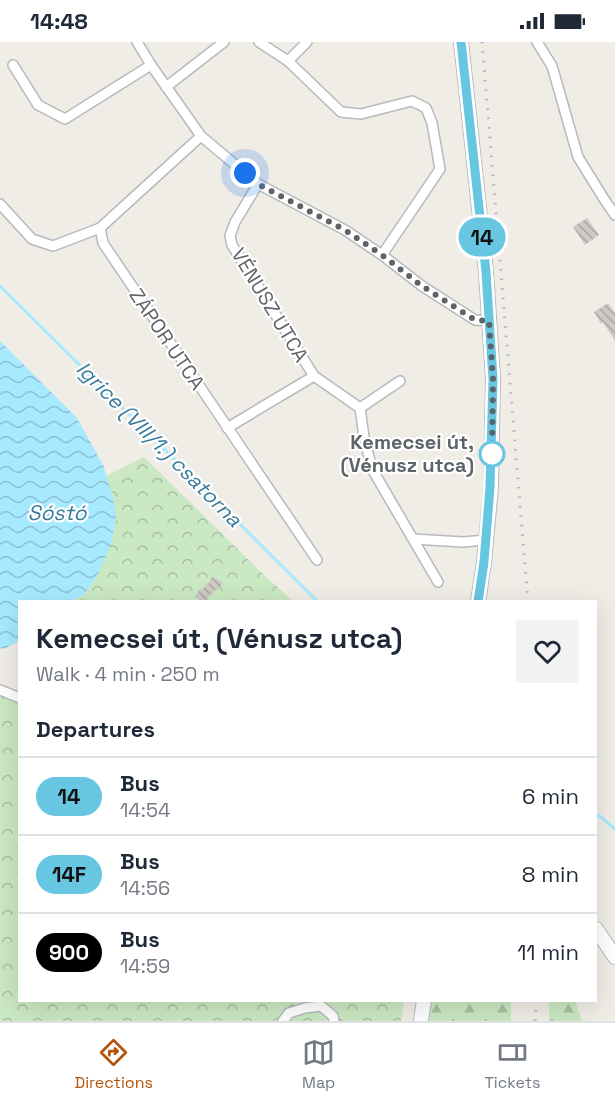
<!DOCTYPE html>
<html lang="en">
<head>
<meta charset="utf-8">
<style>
	body { margin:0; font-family:"Space Grotesk",sans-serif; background:#f2f2f3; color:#1f2937; height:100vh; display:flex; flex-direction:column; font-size:22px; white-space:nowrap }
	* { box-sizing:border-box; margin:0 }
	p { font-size:20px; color:#747a83 }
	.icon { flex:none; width:33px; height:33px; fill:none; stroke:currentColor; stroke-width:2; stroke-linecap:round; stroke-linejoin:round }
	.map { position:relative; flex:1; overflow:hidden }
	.details { position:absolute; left:18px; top:558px; width:579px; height:402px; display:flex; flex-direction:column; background:#fff; border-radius:0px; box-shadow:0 6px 24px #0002 }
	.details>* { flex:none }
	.badge { padding:0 12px; border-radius:20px; font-size:21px; line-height:39px }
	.you { position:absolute; width:30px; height:30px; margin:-15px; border:4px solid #fff; border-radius:50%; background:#1a73e8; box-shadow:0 0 0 9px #1a73e833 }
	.map>.badge { position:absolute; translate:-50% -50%; box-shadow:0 0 0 3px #fff }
	h2 { padding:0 18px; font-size:22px; line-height:54px }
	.round { display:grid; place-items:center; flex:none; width:63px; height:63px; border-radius:0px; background:#f2f2f3 }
	.summary { display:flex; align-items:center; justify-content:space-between; height:102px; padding:0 18px }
	h1 { font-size:28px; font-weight:600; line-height:45px }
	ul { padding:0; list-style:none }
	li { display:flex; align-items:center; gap:18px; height:78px; padding:0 18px; border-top:2px solid #e0e1e3 }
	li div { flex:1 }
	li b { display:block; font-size:22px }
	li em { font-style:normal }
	li .badge { min-width:66px; font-weight:700; text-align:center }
	.status { display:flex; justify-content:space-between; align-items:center; height:42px; padding:0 30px; background:#fff; direction:ltr }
	.status svg { height:16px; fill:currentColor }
	.tabs { display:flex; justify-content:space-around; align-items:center; height:84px; border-top:2px solid #e0e1e3; background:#fff; font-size:16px; color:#747a83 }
	.tabs a { display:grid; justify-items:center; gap:3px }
	.tabs .current { color:#b45309 }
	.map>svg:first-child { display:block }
	.forest { fill:url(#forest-firs) }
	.park { fill:url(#park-crowns) }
	.water { fill:url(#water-waves) }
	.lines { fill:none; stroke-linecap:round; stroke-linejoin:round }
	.stream { stroke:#a7eaff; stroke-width:3 }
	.building { fill:url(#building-back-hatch) }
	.street-casing { stroke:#b6babd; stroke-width:12 }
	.secondary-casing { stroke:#b4babe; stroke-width:16 }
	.street { stroke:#fff; stroke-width:9 }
	.secondary { stroke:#fff; stroke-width:14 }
	.rail { stroke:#b3b4b5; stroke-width:3; stroke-dasharray:1.5 8; stroke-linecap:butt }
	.line-casing { stroke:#fff; stroke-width:14 }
	.line { stroke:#67c6e1; stroke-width:9 }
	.walk { stroke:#5d6367; stroke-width:6; stroke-dasharray:0 10.8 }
	.stop-dot { fill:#fff; stroke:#67c6e1; stroke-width:3 }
	.labels { text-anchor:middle; stroke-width:4.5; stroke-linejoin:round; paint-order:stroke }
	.street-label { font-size:20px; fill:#5d6367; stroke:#fff }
	.stop-label { font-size:20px; font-weight:bold; fill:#5d6367; stroke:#fff; text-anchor:end }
	.water-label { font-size:21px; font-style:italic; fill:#387b9a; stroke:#fff }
</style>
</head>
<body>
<div class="status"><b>14:48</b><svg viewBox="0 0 49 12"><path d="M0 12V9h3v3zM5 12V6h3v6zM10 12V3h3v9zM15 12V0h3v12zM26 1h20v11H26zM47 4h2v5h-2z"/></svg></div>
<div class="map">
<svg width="615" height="979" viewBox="0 0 615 979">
	<defs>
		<pattern id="forest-firs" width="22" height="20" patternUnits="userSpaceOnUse" patternTransform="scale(1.5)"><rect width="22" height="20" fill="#cae8c2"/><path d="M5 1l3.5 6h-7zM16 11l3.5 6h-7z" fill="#a7c0a1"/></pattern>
		<pattern id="park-crowns" width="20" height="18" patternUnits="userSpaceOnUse" patternTransform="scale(1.5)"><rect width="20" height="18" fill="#cae8c2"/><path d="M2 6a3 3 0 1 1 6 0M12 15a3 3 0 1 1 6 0" fill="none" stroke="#a7c0a1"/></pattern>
		<pattern id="water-waves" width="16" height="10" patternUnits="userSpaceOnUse" patternTransform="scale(1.5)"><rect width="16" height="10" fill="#a7eaff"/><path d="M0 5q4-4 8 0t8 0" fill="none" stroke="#8bc1d2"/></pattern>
		<pattern id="building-back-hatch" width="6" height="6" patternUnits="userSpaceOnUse" patternTransform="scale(1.5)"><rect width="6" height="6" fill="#cdc9c5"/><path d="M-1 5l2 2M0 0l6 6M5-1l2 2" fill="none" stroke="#aaa7a4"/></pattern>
	</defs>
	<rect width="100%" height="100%" fill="#f0ece6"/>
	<path class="forest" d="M428 959H511V979H424Z
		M549 959H575L582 979H549Z"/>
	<path class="park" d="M144 415 265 534 293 559 71 560 84 553 97 534 113 455 106 434Z
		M0 652 19 660 20 958 404 959 401 979H0Z"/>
	<path class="water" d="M0 299 77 376 103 423 113 455 116 477 111 503 97 534 84 553 71 559 20 560 19 599 4 607 0 606Z"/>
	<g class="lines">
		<path class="stream" d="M0 244 318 560
			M596 772 601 775 615 787"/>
	</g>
	<path class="building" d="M587 176 599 193 585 203 573 185Z
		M608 261 615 271V299L603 280 601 282 594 270Z
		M212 535 223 540 218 548 216 547 212 553 210 552 206 560H198L199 557 195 555 200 547 203 548 206 541 208 542Z"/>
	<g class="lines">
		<g class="street-casing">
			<path id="street" d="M137 0 151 23 201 94 258 142 345 188 382 213 422 244 475 278 489 279
				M259 0 288 19 341 70 361 72 412 59 426 66 432 81 440 127 382 213
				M537 0 552 24 578 115 604 157 615 173
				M288 19 307 0
				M13 23 38 63 65 77 151 23
				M166 45 224 0
				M258 142 235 180 230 194 232 203 314 334 360 366
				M0 162 32 197 53 204 100 186 201 94
				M100 186 103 201 317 518
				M400 339 360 366 364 395 372 427 438 540
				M227 386 314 334
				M413 497 463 500 486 498
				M0 648 20 656
				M283 979 289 971 305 966 321 964 333 974 334 979"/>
		</g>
		<g class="secondary-casing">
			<path id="secondary" d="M461 0 486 230 493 337 491 445 484 520 478 560
				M596 887 615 915
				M421 979 424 958"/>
		</g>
		<use href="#street" class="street"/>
		<use href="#secondary" class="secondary"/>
		<path class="rail" d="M482 0 528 560
			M535 979 536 958"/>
	</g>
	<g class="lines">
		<g class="line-casing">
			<path id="line" d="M461 0 486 230 493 337 490 445 484 520 478 560"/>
		</g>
		<use href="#line" class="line"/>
		<path class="walk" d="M245 131 258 142 345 188 382 213 422 244 475 278 489 279 493 337 492 412"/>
	</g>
	<circle class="stop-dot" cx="492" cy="412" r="12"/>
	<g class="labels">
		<g class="street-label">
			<text transform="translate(270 263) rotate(59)" y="7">VÉNUSZ UTCA</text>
			<text transform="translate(167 297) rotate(56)" y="7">ZÁPOR UTCA</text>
		</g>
		<g class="stop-label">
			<text x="474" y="407">Kemecsei út,<tspan x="474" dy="23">(Vénusz utca)</tspan></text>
		</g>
		<g class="water-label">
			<text transform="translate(159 402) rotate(45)" y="7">Igrice (VIII/1.) csatorna</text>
			<text x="57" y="478">Sóstó</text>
		</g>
	</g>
</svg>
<div class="you" style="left:245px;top:131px"></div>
<b class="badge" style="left:482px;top:195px;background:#67c6e1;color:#111">14</b>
<section class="details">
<div class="summary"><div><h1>Kemecsei út, (Vénusz utca)</h1><p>Walk · 4 min · 250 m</p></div><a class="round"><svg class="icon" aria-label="heart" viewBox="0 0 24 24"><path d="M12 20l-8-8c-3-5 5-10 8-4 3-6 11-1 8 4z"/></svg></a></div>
<h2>Departures</h2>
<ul>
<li><span class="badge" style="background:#67c6e1;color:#111">14</span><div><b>Bus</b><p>14:54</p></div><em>6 min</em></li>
<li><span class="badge" style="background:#67c6e1;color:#111">14F</span><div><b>Bus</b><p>14:56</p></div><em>8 min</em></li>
<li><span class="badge" style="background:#000;color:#fff">900</span><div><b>Bus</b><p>14:59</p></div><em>11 min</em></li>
</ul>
</section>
</div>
<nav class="tabs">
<a class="current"><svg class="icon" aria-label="directions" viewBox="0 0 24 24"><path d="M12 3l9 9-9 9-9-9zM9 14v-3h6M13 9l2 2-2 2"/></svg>Directions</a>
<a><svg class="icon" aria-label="map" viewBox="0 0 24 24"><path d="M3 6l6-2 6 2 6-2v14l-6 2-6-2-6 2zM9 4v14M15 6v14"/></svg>Map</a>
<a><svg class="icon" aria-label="tickets" viewBox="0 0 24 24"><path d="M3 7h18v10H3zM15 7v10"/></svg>Tickets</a>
</nav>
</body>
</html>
